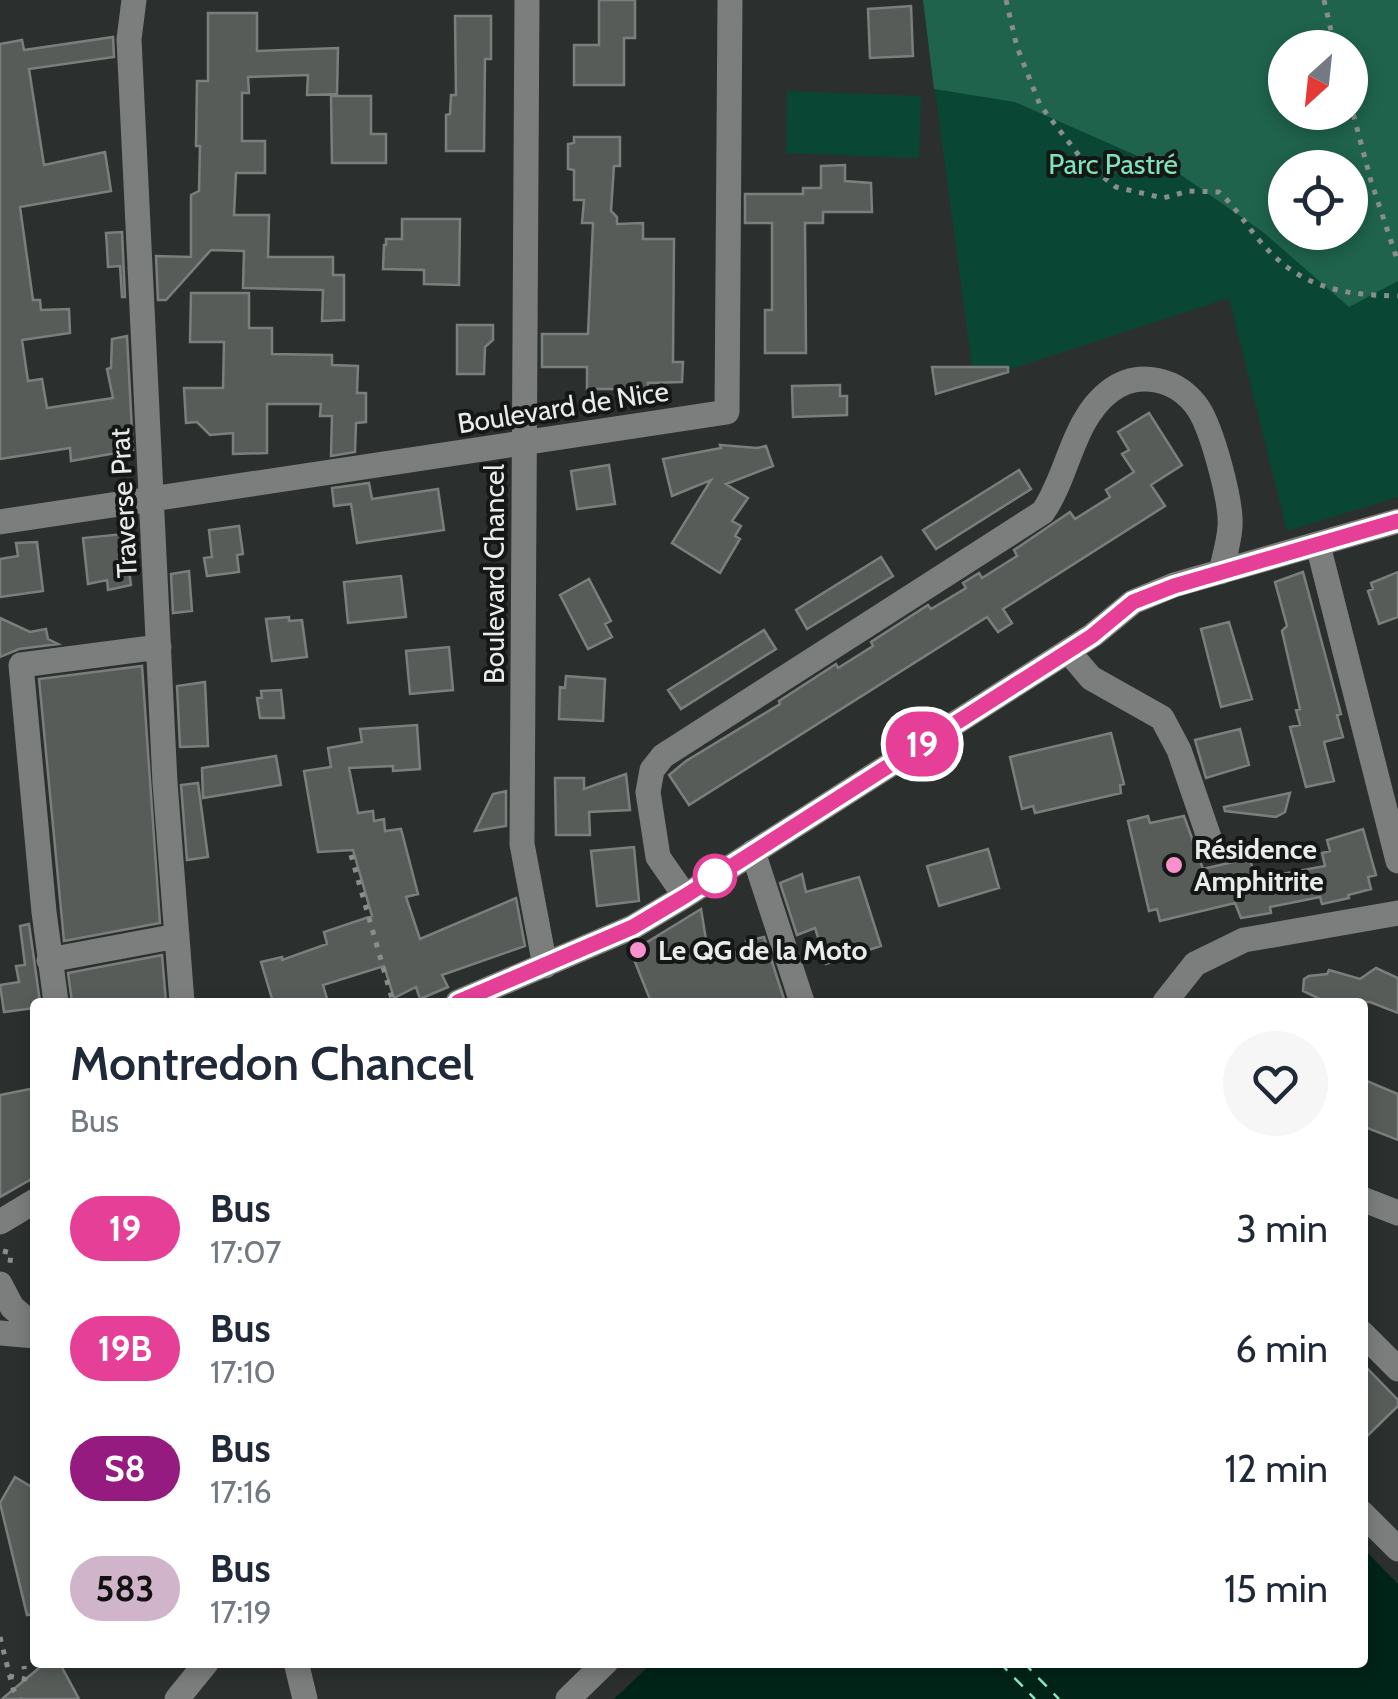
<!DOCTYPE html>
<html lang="fr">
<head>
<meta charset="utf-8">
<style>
	body { margin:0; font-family:Cabin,sans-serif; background:#f6f6f7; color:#1f2937; height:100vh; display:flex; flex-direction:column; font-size:38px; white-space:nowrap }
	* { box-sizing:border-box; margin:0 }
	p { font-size:32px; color:#747a83 }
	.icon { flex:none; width:55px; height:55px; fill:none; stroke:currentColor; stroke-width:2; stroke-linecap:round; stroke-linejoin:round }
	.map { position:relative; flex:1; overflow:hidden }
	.sheet { position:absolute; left:30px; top:998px; width:1338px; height:670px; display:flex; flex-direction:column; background:#fff; border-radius:10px; box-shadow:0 5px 15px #0003 }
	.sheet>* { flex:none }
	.badge { padding:0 20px; border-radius:32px; font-size:35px; line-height:65px }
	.needle { width:65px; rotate:207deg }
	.tools { position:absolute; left:1268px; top:30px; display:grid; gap:20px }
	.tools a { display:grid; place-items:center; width:100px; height:100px; border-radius:50%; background:#fff; box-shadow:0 5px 15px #0003; font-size:50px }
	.map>.badge { position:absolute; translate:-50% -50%; box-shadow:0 0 0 5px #fff }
	.round { display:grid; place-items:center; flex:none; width:105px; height:105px; border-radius:52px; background:#f6f6f7 }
	.summary { display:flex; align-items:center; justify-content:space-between; height:170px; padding:0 40px }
	h1 { font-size:48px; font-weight:600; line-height:75px }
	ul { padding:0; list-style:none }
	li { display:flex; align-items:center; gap:30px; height:120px; padding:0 40px }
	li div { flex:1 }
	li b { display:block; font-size:38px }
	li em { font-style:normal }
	li .badge { min-width:110px; font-weight:700; text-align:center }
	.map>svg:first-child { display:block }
	.green { fill:#094734; fill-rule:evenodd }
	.forest { fill:#1f634c; fill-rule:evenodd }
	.water { fill:#012418 }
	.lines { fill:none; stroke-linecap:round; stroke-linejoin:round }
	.ferry { stroke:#89ebc3; stroke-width:2.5; stroke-dasharray:12 10; stroke-linecap:butt }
	.building { fill:#575c59; stroke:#7a7f7d; stroke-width:2.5 }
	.path { stroke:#898d8c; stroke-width:5; stroke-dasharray:5 8; stroke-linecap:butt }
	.minor { stroke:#7c7e7d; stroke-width:25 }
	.line-casing { stroke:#fff; stroke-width:22 }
	.line { stroke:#e53f97; stroke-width:15 }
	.poi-dot { fill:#f890cb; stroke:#151716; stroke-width:4 }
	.stop-dot { fill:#fff; stroke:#e53f97; stroke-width:5 }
	.labels { text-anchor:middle; stroke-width:8; stroke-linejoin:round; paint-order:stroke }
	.park-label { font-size:28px; fill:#80e2bb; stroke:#151716 }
	.street-label { font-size:28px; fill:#e8ebea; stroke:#151716 }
	.poi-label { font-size:28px; font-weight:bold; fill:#e8ebea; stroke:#151716; text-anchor:start }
</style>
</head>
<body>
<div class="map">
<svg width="1398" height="1699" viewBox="0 0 1398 1699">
	<rect width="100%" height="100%" fill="#2b302e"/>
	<path class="green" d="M923 0H1398V497L1287 531 1229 298 974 381ZM1285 48H1350V112H1285ZM1285 168H1350V232H1285Z
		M787 91 921 96 919 158 786 153Z"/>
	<path class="forest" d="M923 0H1398V281L1349 307 1263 232 1181 175 1015 102 934 89ZM1285 48H1350V112H1285ZM1285 168H1350V232H1285Z"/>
	<path class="water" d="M1363 1548 1398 1584V1699H614L652 1663 1362 1662Z"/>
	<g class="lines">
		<path class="ferry" d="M999 1662 1035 1699
			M1023 1662 1059 1699"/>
	</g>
	<path class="building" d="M599 0H635V38H624V85H574V45H599Z
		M911 6 913 56 870 58 868 9Z
		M208 13H257V51L338 48 337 94 307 95 308 75 248 77 249 93H242V141H265V173H236L234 215H269L268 257H333V275H344V320L322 321 323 290 243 288 244 251 211 250 166 300H158L156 256 191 257V195L199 191 200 146H196L197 81H208Z
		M455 16H491V59H485L484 151H446V115L450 114 451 95H456Z
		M113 37 114 57 29 69 44 165 105 152 111 191 20 207 33 300H40L41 310 69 309 70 333 22 340 28 381 42 379 47 408 113 398 107 369 111 368 112 339 127 336 133 450 71 461 70 448 0 459V44L22 40 24 50Z
		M331 96H371V134H386V163H332Z
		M574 137H620V166H614L611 211 617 217V224L643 223V239H674L673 362H683L682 382 648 383V395H616V389H587V367H542V334H588L593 223H582L584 200H574V170L568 169V144L574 143Z
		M845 165V181L871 183 872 212H823V223H805L806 353H765V310H772V223H745V194H803V188H821V166Z
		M402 219H460L459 285 424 284V270L383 269 384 245H386V239H402Z
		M122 232 125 297H122L120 266 108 267 107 248 106 233Z
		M191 293H249V328H272V354L332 355V365L358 366 357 393H366V422L356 423 355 452 331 456 332 416H320L321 404H267V453L233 454V433L210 435 197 422 186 423 184 388H223L224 342H190Z
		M457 325H493V340L485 347 484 374H457Z
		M932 367H1008V372L936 394Z
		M840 385V396H847V415L793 417 792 386Z
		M1149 413 1182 465 1151 485 1165 506 1003 609 1012 623 998 632 987 617 689 805 669 775 686 761 780 704 779 701 836 664 838 668 873 646 871 642 928 605 931 609 966 588 963 583 979 573 982 578 1017 556 1014 550 1070 512 1075 519 1110 497 1106 490 1134 472 1122 454 1129 450 1118 432Z
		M720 445 757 448 766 446 773 466 726 484 748 498 732 521 741 526 735 536 740 539 720 573 672 543 711 480 672 496 663 459 721 448Z
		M609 465 615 504 577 509 571 471Z
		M1019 470 1031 489 936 549 923 530Z
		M369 483 372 499 438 489 444 530 357 543 351 504 334 506 332 488Z
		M239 526 243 554 237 555 239 572 207 576 204 558 212 557 209 530Z
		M124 534 131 585 108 590 107 580 88 584 83 538Z
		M37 542 43 591 0 597V559L18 556 16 543Z
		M881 557 893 576 807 629 796 610Z
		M189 571 192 611 173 613 171 574Z
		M1303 572 1341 714 1337 715 1343 737 1324 742 1334 781 1306 787 1290 727 1300 725 1296 710 1300 709 1282 631 1287 626 1275 582Z
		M1398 572V617L1379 624 1368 591 1373 589 1371 583Z
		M401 576 406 617 348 623 344 582Z
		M589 579 611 621 605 624 612 637 588 649 560 595Z
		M289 617V621L302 620 307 657 272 661 266 619Z
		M0 618 30 632 46 629 48 639 58 644 19 649 0 657Z
		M1229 622 1252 699 1221 707 1201 629Z
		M764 630 776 649 681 709 668 690Z
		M449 647 453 690 410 694 406 651Z
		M142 666 160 923 64 941 39 679Z
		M566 676 605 679 603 721 559 719 560 687 565 688Z
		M205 682 208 746 180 747 177 686Z
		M281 690 284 718H260L257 698H262L261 691Z
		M417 725 420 769 393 771V766L349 768 358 813 373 811 374 821 384 819 385 831 401 829 418 894 406 897 420 939 516 898 525 946 442 975 448 987 420 999 416 987 394 998 384 966 323 985 328 1002H273L261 962 282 957V960L327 944 324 932 372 916 353 850 318 852 304 771 331 767 328 748 362 742 360 729Z
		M1240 729 1249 765 1206 778 1195 740Z
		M1111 733 1124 784 1120 785 1121 793 1035 813 1033 806 1022 809 1010 757Z
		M276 756 281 785 203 798 202 768Z
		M626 774 630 810 589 812 590 835H556L555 778H584V789Z
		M198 783 208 857 187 860 181 785Z
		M506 791V826L475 831 493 794Z
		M1290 793 1285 812 1276 817 1225 811 1224 807Z
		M1148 816 1150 823 1184 816 1203 869 1250 858 1255 879 1325 866 1322 853 1330 851 1327 840 1363 829 1376 875 1368 877 1371 889 1348 895 1349 898 1322 904 1320 897 1270 907 1271 913 1241 918 1235 903 1160 921 1157 909 1149 911 1128 821Z
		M634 847 639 901 597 906 591 851Z
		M988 849 999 888 939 906 927 866Z
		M802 874 806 892 859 877 881 946 826 964 815 928 797 935 780 883Z
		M701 909 709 958 748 950 746 941 764 937 785 1002H651L631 952Z
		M29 924 40 1002H35V1008L4 1012 0 985 19 982 16 966 25 965 20 926Z
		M162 955 166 1002H72L68 973Z
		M1376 968 1398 978V1013L1370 1002H1326L1303 991 1304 979 1309 976 1327 974 1329 970 1360 979Z
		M1362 1079 1398 1094V1140L1362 1126Z
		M35 1088V1177L0 1197V1095Z
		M1362 1363 1398 1400V1406L1362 1441Z
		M15 1477 35 1489V1614L27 1615 0 1503Z
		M46 1662H59L79 1699H2Z"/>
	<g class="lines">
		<path class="path" d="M1006 0 1017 47 1040 105 1084 162 1116 187 1163 198 1189 191 1219 192C1235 207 1245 223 1259 240 1298 287 1340 295 1398 296
			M1324 0 1335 48
			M1350 102 1371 181 1398 262
			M351 855 393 1002
			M3 1251 11 1253 10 1263
			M0 1637 13 1689 20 1699
			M9 1676 25 1679 24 1666"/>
		<path class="minor" d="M134 0 129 39 165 783 182 1002
			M527 0 522 844 545 966
			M0 522 727 412 730 0
			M1318 545 1398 861
			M1068 651 1091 678 1162 718 1179 750 1213 849
			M753 852 802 1002
			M685 896 658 857 648 792 652 770 663 756 1043 512C1069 474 1072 420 1110 391 1139 369 1178 379 1198 408 1212 429 1232 502 1230 527 1229 542 1224 558 1221 572
			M49 960 177 936
			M56 1002 44 912 21 665 159 647
			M458 1002 633 927 685 896 1093 635 1133 602 1174 585 1398 521
			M1165 1002 1195 964 1244 940 1398 913
			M1362 1199 1398 1213
			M0 1222 35 1201
			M0 1284 12 1307 35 1327
			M0 1333 35 1336
			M1362 1333 1398 1369
			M1362 1513 1398 1549
			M296 1662 305 1699
			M177 1699 207 1662
			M568 1699 606 1662"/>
	</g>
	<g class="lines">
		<g class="line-casing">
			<path id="line" d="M458 1002 633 927 685 896 1092 636 1133 602 1174 586 1398 521"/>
		</g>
		<use href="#line" class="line"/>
	</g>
	<g class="poi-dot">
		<circle cx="1174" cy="865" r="10"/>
		<circle cx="638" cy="950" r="10"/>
	</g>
	<circle class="stop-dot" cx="715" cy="876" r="20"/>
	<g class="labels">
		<g class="park-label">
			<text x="1113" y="174">Parc Pastré</text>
		</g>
		<g class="street-label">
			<text transform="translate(563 407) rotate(-9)" y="10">Boulevard de Nice</text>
			<text transform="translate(123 503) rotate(-93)" y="10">Traverse Prat</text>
			<text transform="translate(494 574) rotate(-90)" y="10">Boulevard Chancel</text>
		</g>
		<g class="poi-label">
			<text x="1194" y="859">Résidence<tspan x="1194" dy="32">Amphitrite</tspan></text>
			<text x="658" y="960">Le QG de la Moto</text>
		</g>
	</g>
</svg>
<div class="tools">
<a><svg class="needle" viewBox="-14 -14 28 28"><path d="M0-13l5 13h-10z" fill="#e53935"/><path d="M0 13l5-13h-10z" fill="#747a83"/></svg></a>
<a><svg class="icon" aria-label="locate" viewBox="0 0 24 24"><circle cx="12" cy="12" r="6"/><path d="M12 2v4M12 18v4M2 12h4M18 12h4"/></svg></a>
</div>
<b class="badge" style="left:922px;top:744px;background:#e53f97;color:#fff">19</b>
<section class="sheet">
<div class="summary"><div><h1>Montredon Chancel</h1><p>Bus</p></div><a class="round"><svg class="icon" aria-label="heart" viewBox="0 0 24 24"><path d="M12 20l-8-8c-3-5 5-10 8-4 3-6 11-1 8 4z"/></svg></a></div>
<ul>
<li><span class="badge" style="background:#e53f97;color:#fff">19</span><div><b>Bus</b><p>17:07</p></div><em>3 min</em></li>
<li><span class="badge" style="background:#e53f97;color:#fff">19B</span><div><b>Bus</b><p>17:10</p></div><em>6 min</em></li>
<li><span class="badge" style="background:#951b81;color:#fff">S8</span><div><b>Bus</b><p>17:16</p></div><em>12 min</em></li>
<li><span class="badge" style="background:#d0b4ca;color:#111">583</span><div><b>Bus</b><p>17:19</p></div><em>15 min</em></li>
</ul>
</section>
</div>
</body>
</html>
